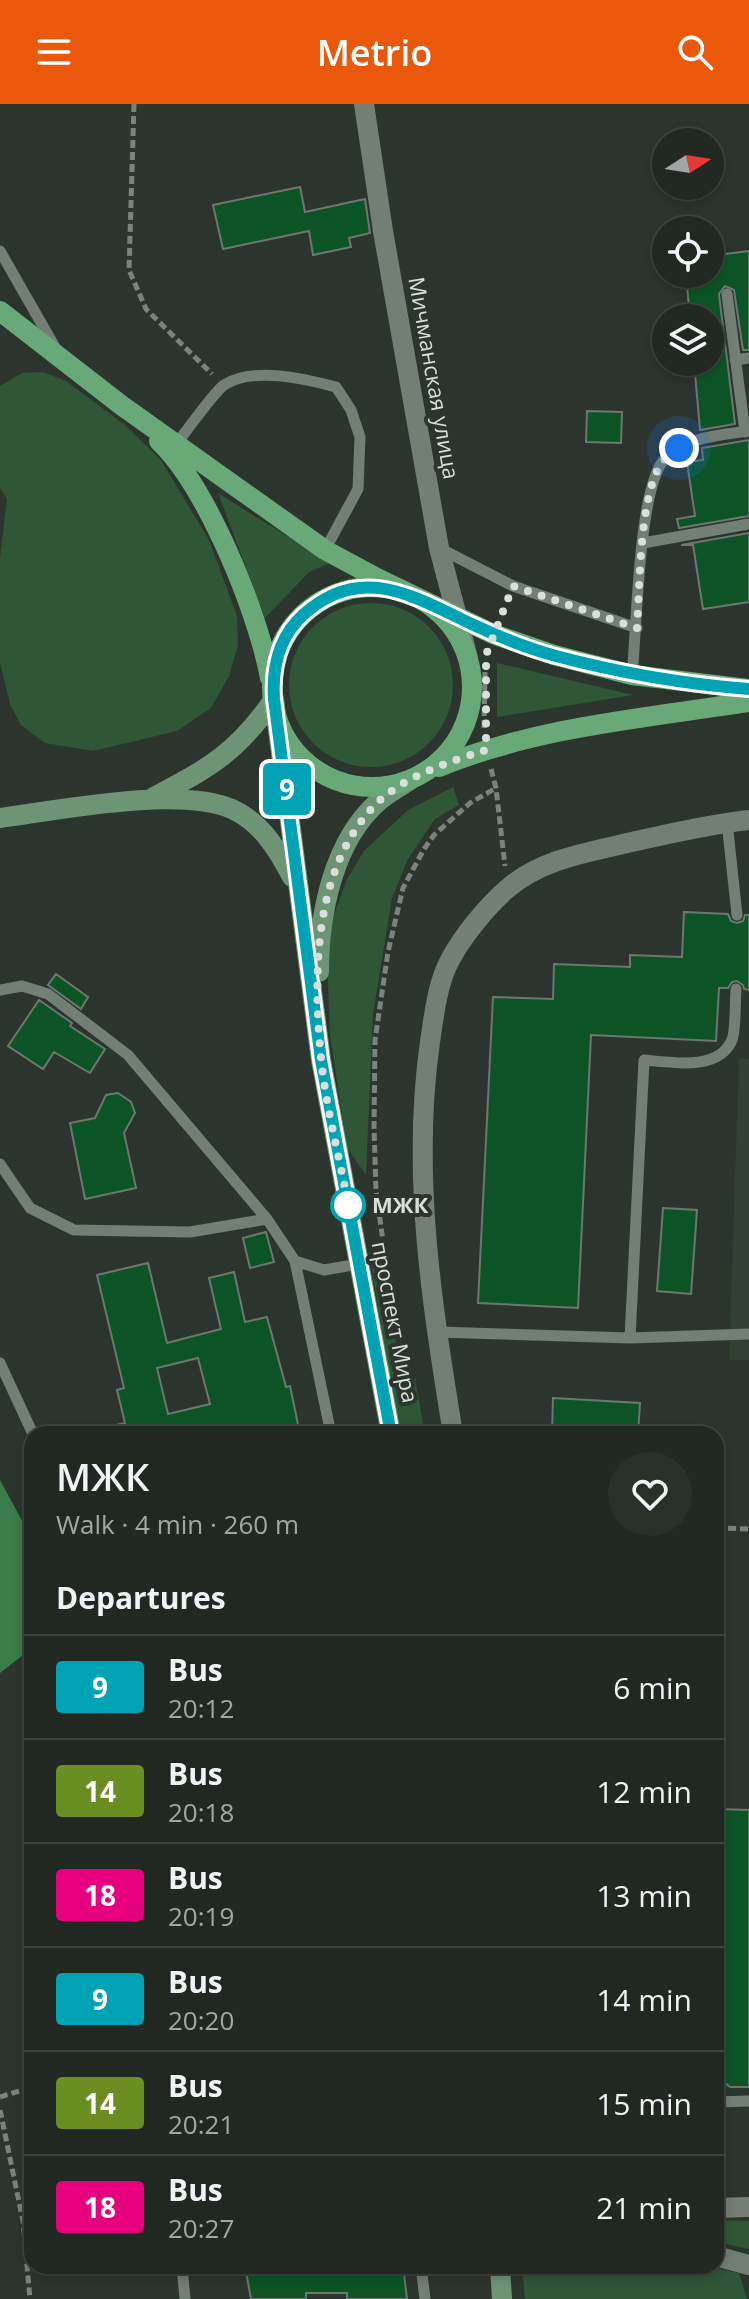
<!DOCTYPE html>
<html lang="en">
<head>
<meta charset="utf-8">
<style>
	body { margin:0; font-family:"Open Sans",sans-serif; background:#29302a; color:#f1f3f6; height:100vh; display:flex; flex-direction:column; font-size:30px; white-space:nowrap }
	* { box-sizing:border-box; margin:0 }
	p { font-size:26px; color:#a2a6a5 }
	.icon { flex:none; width:44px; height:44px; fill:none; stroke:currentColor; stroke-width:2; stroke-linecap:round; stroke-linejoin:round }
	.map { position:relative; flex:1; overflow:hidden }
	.side { position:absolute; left:24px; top:1322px; width:700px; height:848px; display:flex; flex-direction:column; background:#212822; border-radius:24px; box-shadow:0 4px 12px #0003,0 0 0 2px #3e4440 }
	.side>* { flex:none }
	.badge { padding:0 16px; border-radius:6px; font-size:28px; line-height:52px }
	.needle { width:52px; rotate:78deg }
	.controls { position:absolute; left:652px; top:24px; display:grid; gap:16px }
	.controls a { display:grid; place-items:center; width:72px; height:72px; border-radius:50%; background:#212822; box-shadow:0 4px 12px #0003,0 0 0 2px #3e4440; font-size:40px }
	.you { position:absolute; width:40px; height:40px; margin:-20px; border:6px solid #fff; border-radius:50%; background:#1a73e8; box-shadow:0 0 0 12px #1a73e833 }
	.map>.badge { position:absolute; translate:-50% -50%; box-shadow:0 0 0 4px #fff }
	h2 { padding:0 32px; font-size:30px; line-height:72px }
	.round { display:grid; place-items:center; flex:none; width:84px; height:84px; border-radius:42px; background:#29302a }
	.summary { display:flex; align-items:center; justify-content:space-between; height:136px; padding:0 32px }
	h1 { font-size:38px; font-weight:600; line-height:60px }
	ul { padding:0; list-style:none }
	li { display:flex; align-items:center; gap:24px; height:104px; padding:0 32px; border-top:2px solid #3e4440 }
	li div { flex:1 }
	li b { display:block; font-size:30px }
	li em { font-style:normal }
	li .badge { min-width:88px; font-weight:700; text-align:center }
	header { display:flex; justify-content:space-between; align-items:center; height:104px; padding:0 32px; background:#ea580c; color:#fff; font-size:36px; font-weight:600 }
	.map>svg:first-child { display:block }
	.built { fill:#314033 }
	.green { fill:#2e5637 }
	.water { fill:#3b7c4a }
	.building { fill:#0c5425; stroke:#6c776e; stroke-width:2; fill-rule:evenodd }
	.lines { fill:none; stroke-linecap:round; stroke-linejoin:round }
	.path { stroke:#7b827c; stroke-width:5; stroke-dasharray:8 4; stroke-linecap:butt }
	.service { stroke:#737e75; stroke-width:11 }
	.minor { stroke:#737e75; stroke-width:20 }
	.tertiary { stroke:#737e75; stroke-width:20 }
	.secondary { stroke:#6e9476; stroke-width:20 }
	.primary { stroke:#68a977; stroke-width:20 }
	.line-casing { stroke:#fff; stroke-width:18 }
	.line { stroke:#00a3b4; stroke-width:12 }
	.walk { stroke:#d9dfda; stroke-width:8; stroke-dasharray:0 14.4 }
	.stop-dot { fill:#fff; stroke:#00a3b4; stroke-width:4 }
	.labels { text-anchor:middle; stroke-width:8; stroke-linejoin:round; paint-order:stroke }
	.street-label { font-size:22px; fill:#d9dfda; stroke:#2c352d }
	.stop-label { font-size:22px; font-weight:bold; fill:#d9dfda; stroke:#2c352d; text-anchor:start }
</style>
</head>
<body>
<header><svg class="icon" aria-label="menu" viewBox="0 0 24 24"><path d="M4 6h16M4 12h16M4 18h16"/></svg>Metrio<svg class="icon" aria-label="search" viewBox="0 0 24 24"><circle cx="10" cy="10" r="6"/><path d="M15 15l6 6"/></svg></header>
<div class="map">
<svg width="749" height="2195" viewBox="0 0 749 2195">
	<rect width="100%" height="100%" fill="#2c352d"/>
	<path class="built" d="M739 955H749V1256H729Z"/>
	<path class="green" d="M43 268 66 277 125 321 161 356 209 436 237 512 238 541 229 572 211 604 177 627 93 647 45 639 21 621 10 600 0 558V454L7 395 0 384V282L22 269Z
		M218 389 330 459 309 468 265 514Z
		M289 581a82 82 0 1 1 164 0a82 82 0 1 1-164 0Z
		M497 559 633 591 497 613Z
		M453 683 459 701 435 715 408 755 392 794 373 910 366 1071 347 1044 330 931 327 855 333 813 347 775 364 747 408 706Z
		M381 1144 402 1277 415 1275 425 1330H399L369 1147Z
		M716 2116 749 2117V2145L716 2138Z
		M522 2162H704L739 2169 747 2195H525Z"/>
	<path class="water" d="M0 1376 32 1435V1544L0 1569Z"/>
	<path class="building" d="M300 83 305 108 365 95 370 129 349 134 351 143 313 151 309 127 223 145 213 101Z
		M749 147V246H743L734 186 725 182 719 190 735 320 700 326 694 258H710V214H690L686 170H710V152Z
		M587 307 622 308 621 339 586 338Z
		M749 336V412L679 424 677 415 695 412 687 358 703 356 702 344Z
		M749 429V498L703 505 693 441H681Z
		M684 808 728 810 731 817 737 819 743 817 745 811H749V886L744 885 743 881 737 877 732 878 728 884H719L716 937 591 931 578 1204 478 1199 493 893 553 895 554 860 630 863V851L682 853Z
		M56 870 88 893 81 905 48 881Z
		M39 896 72 919 70 922 105 945 90 969 54 948 43 965 8 942Z
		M118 989 131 998 135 1009 124 1029 136 1084 85 1095 70 1019 95 1014 106 991Z
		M663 1104 697 1106 691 1190 657 1187Z
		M266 1128 274 1158 250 1164 243 1134Z
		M148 1159 167 1239 221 1225 209 1174 234 1168 245 1218 267 1213 286 1283 290 1282 300 1330H117L116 1321 125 1319 117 1286 124 1284 97 1171ZM198 1254 210 1300 168 1310 157 1264Z
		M553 1294 640 1299 638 1330H552Z
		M716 1705 749 1706V1983H730L716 1972Z
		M245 2162H307V2165H320V2168L403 2162 407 2195H347V2189H306V2195H251Z"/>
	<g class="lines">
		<path class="path" d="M134 0 129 166 146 205 212 270
			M484 624 485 566
			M491 665 496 684 505 762
			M389 1180 376 1087 374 1023 375 936 388 848 403 784 424 745 434 731 470 699 496 684
			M716 1424 749 1425
			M0 1993 32 1983
			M0 2006 23 2117 30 2195"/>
		<path class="service" d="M0 147 56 245
			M727 190 745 328
			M735 256 749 254
			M176 340C187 327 213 289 224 281 253 262 306 275 336 283L351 306 360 333 358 385 325 446
			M643 439 749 420
			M439 444 513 482 637 524
			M632 571C637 524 638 390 663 357 681 333 722 331 749 327
			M727 718 737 811
			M0 886 22 882 48 890 128 951 267 1115 295 1157 331 1330
			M0 1060 30 1104 74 1126 190 1128 267 1115
			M295 1157 324 1166 359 1160
			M437 1228 630 1234 749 1230
			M630 1234 644 956C671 958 718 968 732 936 736 926 735 897 736 885
			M0 1259 33 1330
			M716 1998 749 1997
			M182 2162 185 2195
			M421 2162 425 2195"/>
		<path class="minor" d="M364 0 383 127 439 444 468 554
			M716 2104 749 2103"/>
		<path class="tertiary" d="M453 1330C432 1200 411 1070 430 938 434 912 437 880 450 856 462 833 487 802 507 785 542 754 591 748 636 737 673 729 711 720 749 716
			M716 2152 749 2161"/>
		<path class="secondary" d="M274 595 321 956 391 1330
			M152 694C209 664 237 649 274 595
			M0 714C60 706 178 682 232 705 261 718 278 746 292 773
			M319 868C319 810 333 737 379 697 388 689 400 683 410 676
			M500 2162 502 2195"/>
		<path class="primary" d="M0 207 121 301 325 446 377 474 493 530 554 551 632 571 749 585
			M159 337C207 383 258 508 270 574
			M272 583a100 100 0 1 1 200 0a100 100 0 1 1-200 0Z
			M439 663C536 623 646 614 749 598"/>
	</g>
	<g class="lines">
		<g class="line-casing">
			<path id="line" d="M391 1330 321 956 274 595C272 564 279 533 303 511 362 457 416 494 476 522 502 534 529 545 556 552 620 569 684 580 749 585"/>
		</g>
		<use href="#line" class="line"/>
		<path class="walk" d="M348 1101 349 1105C340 1055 326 1004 321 954 313 870 313 763 377 699 405 672 449 658 486 646V551L513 482 637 524C640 484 639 385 664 356 668 351 675 347 679 344"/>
	</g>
	<circle class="stop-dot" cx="348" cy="1101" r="16"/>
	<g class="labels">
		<g class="street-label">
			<text transform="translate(434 274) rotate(80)" y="8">Мичманская улица</text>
			<text transform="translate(395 1218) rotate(79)" y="8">проспект Мира</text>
		</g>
		<g class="stop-label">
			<text x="372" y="1109">МЖК</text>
		</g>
	</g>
</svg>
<div class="controls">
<a><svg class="needle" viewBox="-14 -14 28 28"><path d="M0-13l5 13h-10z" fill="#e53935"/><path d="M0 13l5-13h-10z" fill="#a2a6a5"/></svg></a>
<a><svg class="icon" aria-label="locate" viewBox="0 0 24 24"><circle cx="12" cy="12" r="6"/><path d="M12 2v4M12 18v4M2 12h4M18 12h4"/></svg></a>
<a><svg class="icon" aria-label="layers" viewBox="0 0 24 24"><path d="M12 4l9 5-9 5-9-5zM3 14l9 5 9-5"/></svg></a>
</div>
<div class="you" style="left:679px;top:344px"></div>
<b class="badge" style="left:287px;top:685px;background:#00a3b4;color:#fff">9</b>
<section class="side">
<div class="summary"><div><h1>МЖК</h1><p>Walk · 4 min · 260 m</p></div><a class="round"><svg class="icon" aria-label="heart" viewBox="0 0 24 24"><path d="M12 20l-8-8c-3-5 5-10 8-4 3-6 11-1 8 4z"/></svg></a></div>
<h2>Departures</h2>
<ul>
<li><span class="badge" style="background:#00a3b4;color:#fff">9</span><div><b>Bus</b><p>20:12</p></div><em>6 min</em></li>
<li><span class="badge" style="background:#6b8e23;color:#fff">14</span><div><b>Bus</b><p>20:18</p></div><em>12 min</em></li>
<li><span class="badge" style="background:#e6007e;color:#fff">18</span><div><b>Bus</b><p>20:19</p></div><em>13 min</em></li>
<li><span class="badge" style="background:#00a3b4;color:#fff">9</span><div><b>Bus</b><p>20:20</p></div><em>14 min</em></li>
<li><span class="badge" style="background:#6b8e23;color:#fff">14</span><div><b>Bus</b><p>20:21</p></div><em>15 min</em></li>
<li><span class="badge" style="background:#e6007e;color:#fff">18</span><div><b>Bus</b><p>20:27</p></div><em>21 min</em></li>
</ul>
</section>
</div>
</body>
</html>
